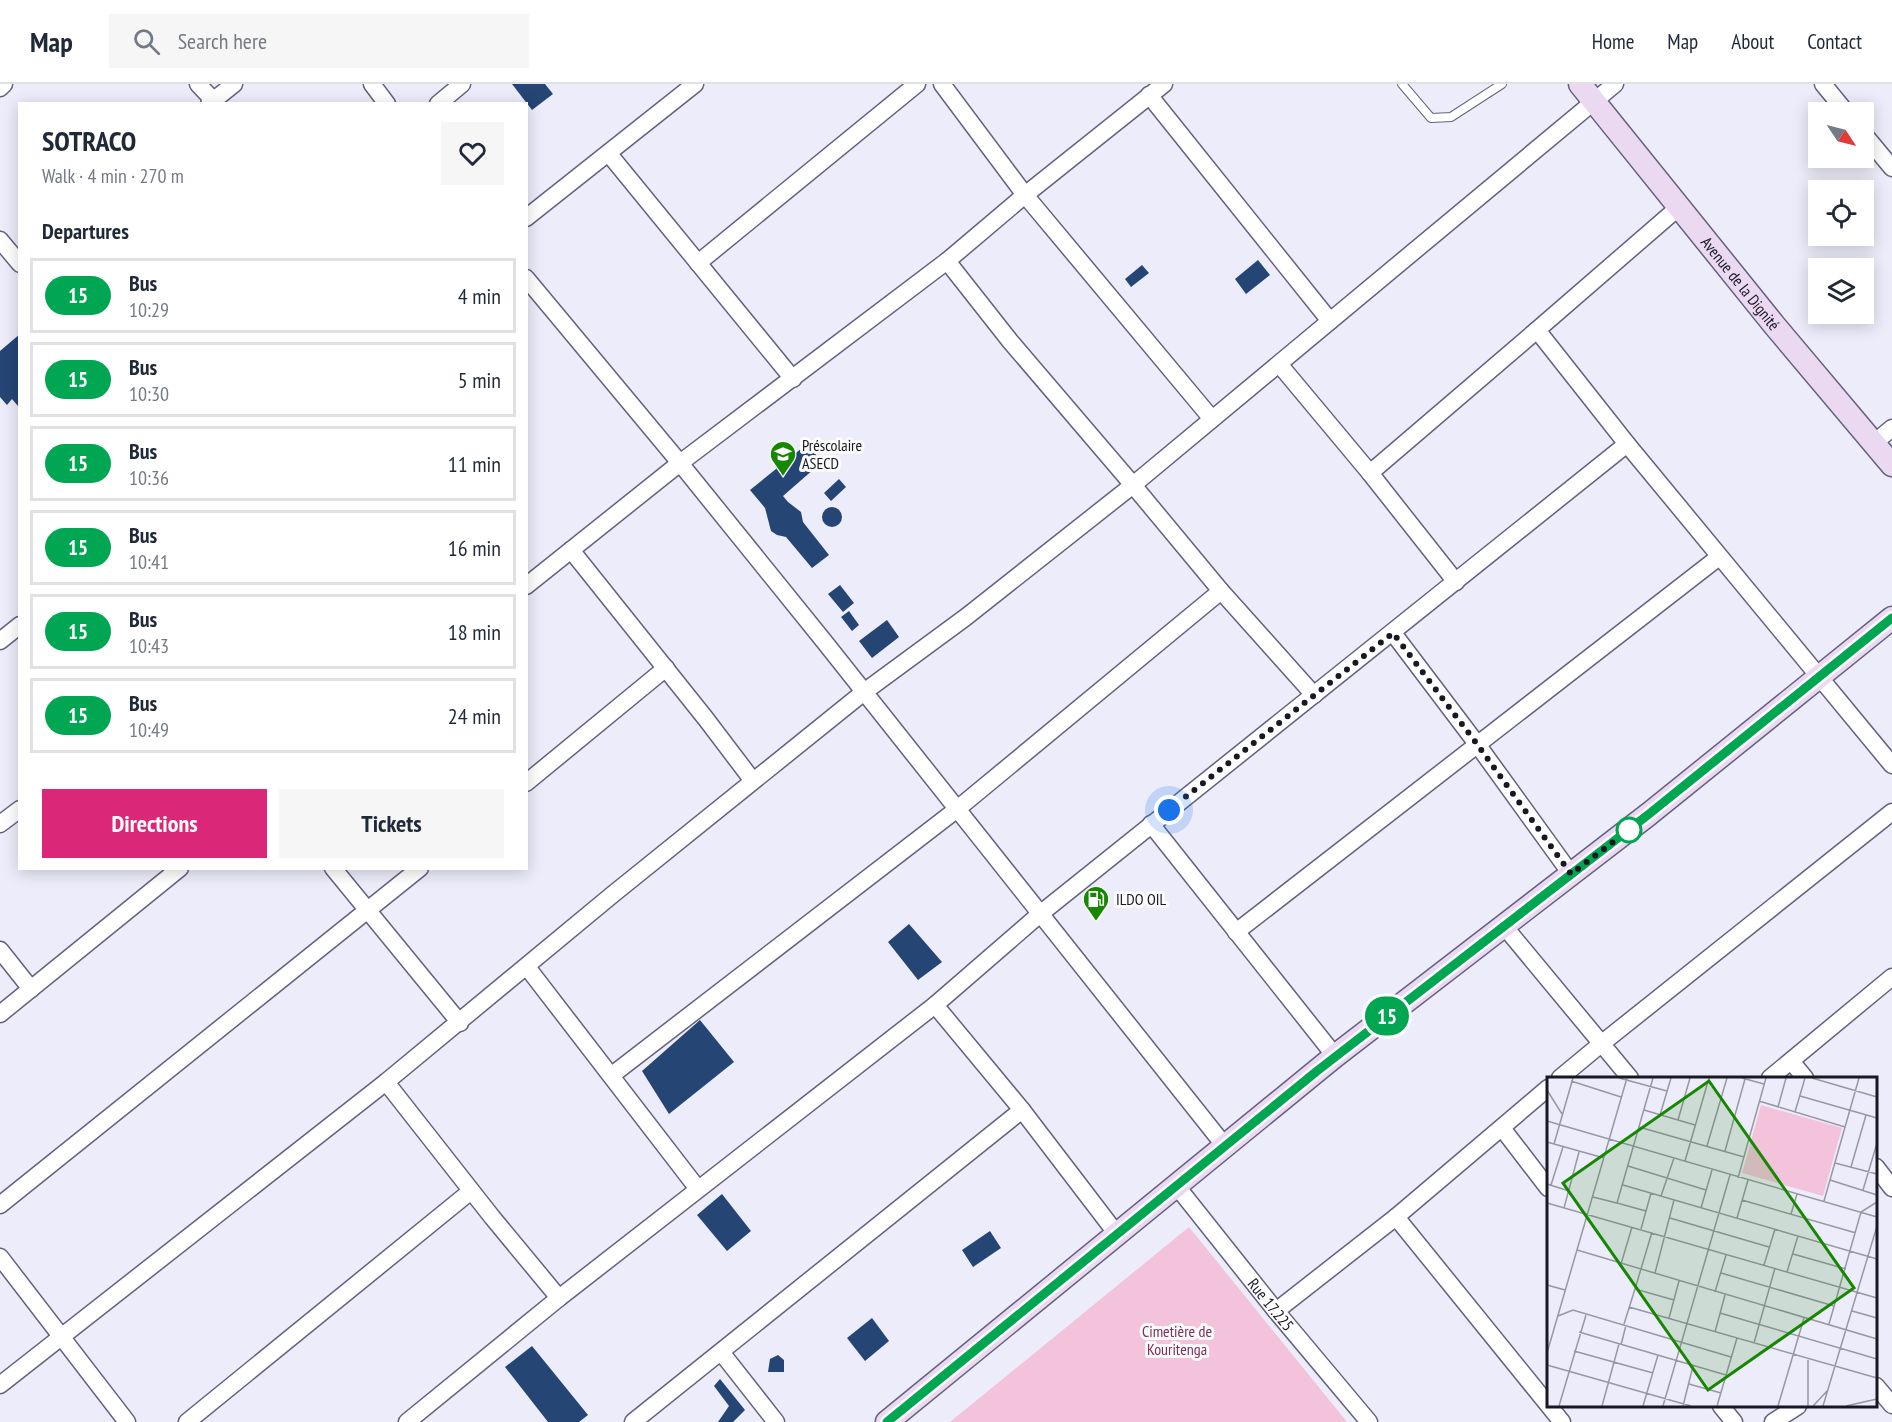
<!DOCTYPE html>
<html lang="en">
<head>
<meta charset="utf-8">
<style>
	body { margin:0; font-family:"PT Sans Narrow",sans-serif; background:#f6f6f7; color:#1f2937; height:100vh; display:flex; flex-direction:column; font-size:22px; white-space:nowrap }
	* { box-sizing:border-box; margin:0 }
	p { font-size:20px; color:#747a83 }
	.icon { flex:none; width:33px; height:33px; fill:none; stroke:currentColor; stroke-width:2; stroke-linecap:round; stroke-linejoin:round }
	.map { position:relative; flex:1; overflow:hidden }
	.drawer { position:absolute; left:18px; top:18px; width:510px; height:768px; display:flex; flex-direction:column; background:#fff; border-radius:0px; box-shadow:0 3px 15px #0003 }
	.drawer>* { flex:none }
	.badge { padding:0 12px; border-radius:20px; font-size:21px; line-height:39px }
	.needle { width:39px; rotate:125deg }
	.tools { position:absolute; left:1808px; top:18px; display:grid; gap:12px }
	.tools a { display:grid; place-items:center; width:66px; height:66px; border-radius:0px; background:#fff; box-shadow:0 3px 15px #0003; font-size:30px }
	.you { position:absolute; width:30px; height:30px; margin:-15px; border:4px solid #fff; border-radius:50%; background:#1a73e8; box-shadow:0 0 0 9px #1a73e833 }
	.map>.badge { position:absolute; translate:-50% -50%; box-shadow:0 0 0 3px #fff }
	h2 { padding:0 24px; font-size:22px; line-height:54px }
	.round { display:grid; place-items:center; flex:none; width:63px; height:63px; border-radius:0px; background:#f6f6f7 }
	.headline { display:flex; align-items:center; justify-content:space-between; height:102px; padding:0 24px }
	h1 { font-size:28px; font-weight:800; line-height:45px }
	.cta { display:flex; gap:12px; margin-top:auto; padding:12px 24px }
	.cta a { flex:1; height:69px; border-radius:0px; background:#db2777; color:#fff; font-size:24px; font-weight:800; line-height:69px; text-align:center }
	.cta a+a { background:#f6f6f7; color:#1f2937 }
	ul { padding:0; list-style:none }
	li { display:flex; align-items:center; gap:18px; height:75px; margin:0 12px 9px; padding:0 12px; border:3px solid #e0e1e3; border-radius:0px }
	li div { flex:1 }
	li b { display:block; font-size:22px }
	li em { font-style:normal }
	li .badge { min-width:66px; font-weight:700; text-align:center }
	header { display:flex; align-items:center; gap:36px; box-sizing:border-box; height:84px; padding:0 30px; background:#fff; border-bottom:2px solid #e0e1e3 }
	header strong { font-size:28px }
	nav { display:flex; gap:33px; margin-inline-start:auto; font-size:21px }
	.search { width:420px; height:54px; background:#f6f6f7; display:flex; align-items:center; gap:15px; box-sizing:border-box; padding:0 21px; border-radius:0px; color:#747a83; font-size:22px }
	.map>svg:first-child { display:block }
	.green { fill:#f2c3db }
	.building { fill:#254575 }
	.lines { fill:none; stroke-linecap:round; stroke-linejoin:round }
	.lane-casing { stroke:#63617d; stroke-width:10 }
	.street-casing { stroke:#63617d; stroke-width:19 }
	.secondary-casing { stroke:#63617d; stroke-width:25 }
	.lane { stroke:#fff; stroke-width:8 }
	.street { stroke:#fff; stroke-width:16 }
	.secondary { stroke:#ebd8f1; stroke-width:22 }
	.line-casing { stroke:#fff; stroke-width:14 }
	.line { stroke:#00a651; stroke-width:9 }
	.walk { stroke:#181723; stroke-width:6; stroke-dasharray:0 10.8 }
	.stop-dot { fill:#fff; stroke:#00a651; stroke-width:3 }
	.labels { text-anchor:middle; stroke-width:6; stroke-linejoin:round; paint-order:stroke }
	.street-label { font-size:16px; fill:#181723; stroke:#fbfbfb }
	.poi-label { font-size:16px; fill:#181723; stroke:#fbfbfb; text-anchor:start }
	.park-label { font-size:16px; fill:#7c2e5d; stroke:#fbfbfb }
	.inset-road { fill:none; stroke:#9897a4; stroke-width:1.5 }
	.view { fill:#168700; fill-opacity:0.15; stroke:#168700; stroke-width:3 }
	.inset-edge { fill:none; stroke:#181723; stroke-width:3 }
</style>
</head>
<body>
<header>
<strong>Map</strong>
<div class="search"><svg class="icon" aria-label="search" viewBox="0 0 24 24"><circle cx="10" cy="10" r="6"/><path d="M15 15l6 6"/></svg>Search here</div>
<nav><a>Home</a><a>Map</a><a>About</a><a>Contact</a></nav>
</header>
<div class="map">
<svg width="1892" height="1338" viewBox="0 0 1892 1338">
	<rect width="100%" height="100%" fill="#edecfa"/>
	<path class="green" d="M1189 1143 1347 1338H950Z"/>
	<path class="building" d="M512 0H545L553 10 532 26Z
		M1258 176 1270 191 1246 210 1235 195Z
		M1142 181 1149 189 1131 203 1125 195Z
		M20 250V320L18 322 12 315 7 321 0 313V267Z
		M807 360 822 378 783 412 788 418 801 428 803 438 829 471 812 484 786 453 777 451 771 447 765 424 750 406Z
		M839 395 846 403 831 417 824 409Z
		M822 433a10 10 0 1 1 20 0a10 10 0 1 1-20 0Z
		M840 501 854 519 843 528 828 510Z
		M849 527 859 541 852 547 841 533Z
		M887 536 899 553 872 574 859 557Z
		M909 840 942 878 918 896 888 858Z
		M700 936 734 978 669 1030 642 987Z
		M722 1110 751 1147 727 1167 697 1131Z
		M990 1147 1001 1164 973 1183 962 1166Z
		M872 1234 889 1257 865 1277 847 1254Z
		M532 1262 588 1331 579 1338H548L505 1283Z
		M778 1271 784 1276V1288H768L770 1275Z
		M720 1295 745 1326 733 1338H718L729 1322 714 1302Z"/>
	<g class="lines">
		<g class="lane-casing">
			<path id="lane" d="M1402 0 1431 34 1451 33 1502 0"/>
		</g>
		<g class="street-casing">
			<g id="street">
				<path d="M198 0 213 16"/>
				<path d="M372 0 387 20"/>
				<path d="M942 0 1025 111 1212 335"/>
				<path d="M1823 0 1846 28"/>
				<path d="M0 4 4 0"/>
				<path d="M1149 11 1330 237"/>
				<path d="M209 20 234 0"/>
				<path d="M438 20 462 0"/>
				<path d="M1863 49 1892 84"/>
				<path d="M609 70 793 295"/>
				<path d="M1679 123 1537 246 1627 360 1892 681"/>
				<path d="M526 134 695 0"/>
				<path d="M0 156 20 180"/>
				<path d="M947 177 1010 257 1133 401 1221 507 1314 611"/>
				<path d="M698 179 917 0"/>
				<path d="M526 194 680 379 823 556 1224 1061"/>
				<path d="M1279 280 1370 389"/>
				<path d="M1874 359 1892 344"/>
				<path d="M571 466 706 635 753 697"/>
				<path d="M1456 498 1370 389 1537 246"/>
				<path d="M526 502 680 379 947 177 1025 111 1164 0"/>
				<path d="M1393 549 1477 660 1571 790"/>
				<path d="M0 557 20 541"/>
				<path d="M526 699 666 584"/>
				<path d="M0 740 20 725"/>
				<path d="M1151 740 1335 972"/>
				<path d="M333 784 460 939"/>
				<path d="M1504 842 1630 994"/>
				<path d="M1236 848 1719 473"/>
				<path d="M0 866 31 905"/>
				<path d="M527 883 698 1105"/>
				<path d="M935 921 1022 1026 1116 1149"/>
				<path d="M0 930 180 784"/>
				<path d="M1791 977 1805 994"/>
				<path d="M612 991 956 726 1221 507"/>
				<path d="M1560 994 1601 960 1892 728"/>
				<path d="M1770 994 1892 893"/>
				<path d="M386 998 492 1133 559 1214"/>
				<path d="M1502 1044 1548 1104"/>
				<path d="M1876 1083 1892 1104"/>
				<path id="s1" d="M1175 1100 1276 1227 1369 1338"/>
				<path d="M0 1121 420 784"/>
				<path d="M1396 1133 1562 1338"/>
				<path d="M0 1173 127 1338"/>
				<path d="M1276 1227 1396 1133 1548 1004"/>
				<path d="M721 1268 776 1338"/>
				<path d="M0 1301 386 998 612 811 864 608 966 533 1133 401 1615 0"/>
				<path d="M1876 1302 1892 1321"/>
				<path d="M1721 1322 1734 1338"/>
				<path d="M187 1338 471 1107"/>
				<path d="M407 1338 559 1214 935 921 1040 830 1627 360"/>
				<path d="M633 1338 1022 1026"/>
				<path d="M1773 1338 1798 1322"/>
			</g>
		</g>
		<g class="secondary-casing">
			<g id="secondary">
				<path id="s2" d="M1580 0 1775 242 1892 381"/>
				<path d="M887 1338 1335 972 1649 730 1892 534"/>
			</g>
		</g>
		<use href="#lane" class="lane"/>
		<use href="#street" class="street"/>
		<use href="#secondary" class="secondary"/>
	</g>
	<g class="lines">
		<g class="line-casing">
			<path id="line" d="M887 1338 1317 987 1649 730 1892 534"/>
		</g>
		<use href="#line" class="line"/>
		<path class="walk" d="M1169 726 1393 549 1477 660 1571 790 1629 746"/>
	</g>
	<defs>
		<g id="school-pin" transform="scale(1.35)"><path d="M0 17L-7.5 6A9.5 9.5 0 1 1 7.5 6Z" fill="#168700" stroke="#fbfbfb"/><path d="M0-5L7-2L0 1L-7-2ZM-4 1L0 2.5L4 1V4Q0 6-4 4Z" fill="#fff"/></g>
		<g id="fuel-pin" transform="scale(1.35)"><path d="M0 17L-7.5 6A9.5 9.5 0 1 1 7.5 6Z" fill="#168700" stroke="#fbfbfb"/><path d="M-5.5-6h7V0h2V4h1.3V-2.5L3-4.5l.8-.8L6-3V5H2.5V1h-1V6h-7ZM-4.2-4.7v3.2H.2V-4.7Z" fill="#fff"/></g>
	</defs>
	<g fill-rule="evenodd">
		<use href="#school-pin" x="783" y="370"/>
		<use href="#fuel-pin" x="1096" y="815"/>
	</g>
	<circle class="stop-dot" cx="1629" cy="746" r="12"/>
	<g class="labels">
		<g class="street-label">
			<text dy="6" stroke="none"><textPath href="#s2" startOffset="256">Avenue de la Dignité</textPath></text>
			<text dy="6" stroke="none"><textPath href="#s1" startOffset="154">Rue 17.225</textPath></text>
		</g>
		<g class="poi-label">
			<text x="802" y="367">Préscolaire<tspan x="802" dy="18">ASECD</tspan></text>
			<text x="1116" y="821">ILDO OIL</text>
		</g>
		<g class="park-label">
			<text x="1177" y="1253">Cimetière de<tspan x="1177" dy="18">Kouritenga</tspan></text>
		</g>
	</g>
	<g transform="translate(1547 993)">
		<rect width="330" height="330" fill="#edecfa"/>
		<path d="M214 28 295 51 276 119 195 96Z" fill="#f2c3db"/>
		<path class="inset-road" d="M72 1 120 14M195 1 217 7M265 1 330 20M24 4 74 20M0 13 15 37M253 19 330 41M212 24 298 50M231 30 239 1M97 33 148 48M248 35 258 1M113 38 124 1M131 43 143 1M0 44 330 140M92 50 197 80M0 65 57 81M7 67 26 1M160 69 180 1M178 74 198 2M138 84 162 1M288 86 330 97M81 89 159 113M304 90 319 38M191 101 219 1M283 103 330 118M0 107 22 114M4 108 16 70M76 108 330 182M316 113 330 66M114 119 127 81M46 120 70 126 106 1M195 123 309 156M277 124 312 1M0 126 330 221M70 126 99 134 104 116M17 131 32 75M154 131 165 93M244 137 250 117M123 141 222 170M190 141 201 103M94 152 99 134M105 155 88 212 127 223M30 173 330 262M246 177 299 192M74 187 85 150M217 188 228 152M240 195 251 159M108 196 127 123M174 196 287 229M0 208 18 213M168 215 179 178M82 230 330 301M305 234 330 241M173 236 330 282M11 239 26 233 184 280M122 241 132 204M77 247 88 212M282 247 314 135 330 125M32 255 179 298M168 255 178 218M207 266 228 191M74 268 79 248M27 274 106 296M0 276 80 1M0 288 144 329M142 307 174 316M12 329 39 238M55 329 72 267M96 329 111 278M116 329 183 98M136 329 146 289M170 329 190 261M231 329 257 241M261 329V283M266 329 281 313M276 329 330 149M299 329 330 322"/>
		<path class="view" d="M162 4 307 211 161 313 16 106Z"/>
		<rect width="330" height="330" class="inset-edge"/>
	</g>
</svg>
<div class="tools">
<a><svg class="needle" viewBox="-14 -14 28 28"><path d="M0-13l5 13h-10z" fill="#e53935"/><path d="M0 13l5-13h-10z" fill="#747a83"/></svg></a>
<a><svg class="icon" aria-label="locate" viewBox="0 0 24 24"><circle cx="12" cy="12" r="6"/><path d="M12 2v4M12 18v4M2 12h4M18 12h4"/></svg></a>
<a><svg class="icon" aria-label="layers" viewBox="0 0 24 24"><path d="M12 4l9 5-9 5-9-5zM3 14l9 5 9-5"/></svg></a>
</div>
<div class="you" style="left:1169px;top:726px"></div>
<b class="badge" style="left:1387px;top:932px;background:#00a651;color:#fff">15</b>
<section class="drawer">
<div class="headline"><div><h1>SOTRACO</h1><p>Walk · 4 min · 270 m</p></div><a class="round"><svg class="icon" aria-label="heart" viewBox="0 0 24 24"><path d="M12 20l-8-8c-3-5 5-10 8-4 3-6 11-1 8 4z"/></svg></a></div>
<h2>Departures</h2>
<ul>
<li><span class="badge" style="background:#00a651;color:#fff">15</span><div><b>Bus</b><p>10:29</p></div><em>4 min</em></li>
<li><span class="badge" style="background:#00a651;color:#fff">15</span><div><b>Bus</b><p>10:30</p></div><em>5 min</em></li>
<li><span class="badge" style="background:#00a651;color:#fff">15</span><div><b>Bus</b><p>10:36</p></div><em>11 min</em></li>
<li><span class="badge" style="background:#00a651;color:#fff">15</span><div><b>Bus</b><p>10:41</p></div><em>16 min</em></li>
<li><span class="badge" style="background:#00a651;color:#fff">15</span><div><b>Bus</b><p>10:43</p></div><em>18 min</em></li>
<li><span class="badge" style="background:#00a651;color:#fff">15</span><div><b>Bus</b><p>10:49</p></div><em>24 min</em></li>
</ul>
<div class="cta"><a>Directions</a><a>Tickets</a></div>
</section>
</div>
</body>
</html>
